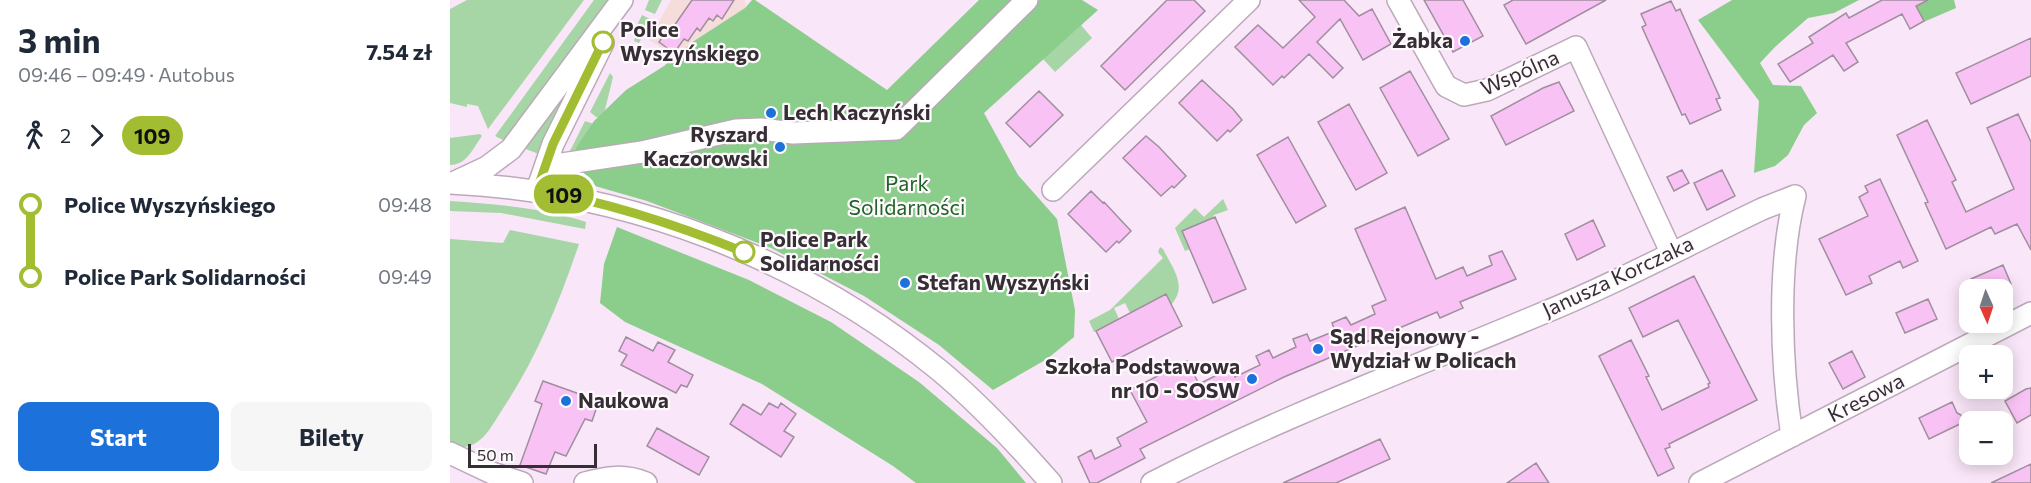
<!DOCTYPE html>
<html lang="pl">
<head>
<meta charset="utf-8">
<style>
	body { margin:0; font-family:Commissioner,sans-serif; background:#f6f6f7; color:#1f2937; height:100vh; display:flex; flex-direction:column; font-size:22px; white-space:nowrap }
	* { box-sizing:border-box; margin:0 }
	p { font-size:20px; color:#747a83 }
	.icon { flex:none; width:33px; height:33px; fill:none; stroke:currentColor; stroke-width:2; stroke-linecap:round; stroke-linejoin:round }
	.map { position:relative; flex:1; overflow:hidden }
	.panel { display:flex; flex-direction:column; background:#fff; width:450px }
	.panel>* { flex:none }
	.badge { padding:0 12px; border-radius:20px; font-size:21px; line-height:39px }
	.needle { width:39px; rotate:177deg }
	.tools { position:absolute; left:1509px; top:279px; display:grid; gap:12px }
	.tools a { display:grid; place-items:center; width:54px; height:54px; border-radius:12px; background:#fff; box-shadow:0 3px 15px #0003; font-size:30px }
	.scale { position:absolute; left:18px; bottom:15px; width:129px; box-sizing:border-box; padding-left:6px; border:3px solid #352e34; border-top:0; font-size:16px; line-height:21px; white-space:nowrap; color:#352e34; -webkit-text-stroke:4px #fdf9fc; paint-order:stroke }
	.map>.badge { position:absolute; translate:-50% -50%; box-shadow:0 0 0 3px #fff }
	.legs { display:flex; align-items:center; gap:9px; height:66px; padding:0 18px; font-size:20px }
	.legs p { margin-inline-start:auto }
	.overview { display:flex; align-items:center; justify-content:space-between; height:102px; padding:0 18px }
	h1 { font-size:33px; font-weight:700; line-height:45px }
	.cta { display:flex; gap:12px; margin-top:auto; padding:12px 18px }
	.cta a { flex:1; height:69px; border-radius:12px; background:#1c71db; color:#fff; font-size:24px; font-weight:700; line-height:69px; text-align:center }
	.cta a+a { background:#f6f6f7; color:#1f2937 }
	ul { padding:0 18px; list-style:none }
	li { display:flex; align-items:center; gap:21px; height:72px; font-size:22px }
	li i { display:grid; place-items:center; width:9px; height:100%; margin:0 8px; background:currentColor }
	li i::after { content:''; width:15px; height:15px; margin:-8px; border:4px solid; border-radius:50%; background:#fff }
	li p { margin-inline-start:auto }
	li:first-child i { background:linear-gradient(#0000 50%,currentColor 0) }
	li:last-child i { background:linear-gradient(currentColor 50%,#0000 0) }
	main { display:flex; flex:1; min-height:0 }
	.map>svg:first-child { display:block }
	.commercial { fill:#f7dcdc }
	.green { fill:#a6d6a5 }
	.forest { fill:#8bcd8b }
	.building { fill:#f9c2f5; stroke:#9f8e9d; stroke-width:1.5 }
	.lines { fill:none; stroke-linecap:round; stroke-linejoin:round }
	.minor-casing { stroke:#bba9b9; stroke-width:24 }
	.minor { stroke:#fff; stroke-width:21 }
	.line-1-casing { stroke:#fff; stroke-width:14 }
	.line-1 { stroke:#a2bd31; stroke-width:9 }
	.poi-dot { fill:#1c71db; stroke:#fdf9fc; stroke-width:2 }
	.stop-1-dot { fill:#fff; stroke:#a2bd31; stroke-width:3 }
	.labels { text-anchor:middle; stroke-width:4.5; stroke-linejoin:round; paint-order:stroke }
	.stop-label { font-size:21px; font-weight:bold; fill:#352e34; stroke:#fdf9fc; text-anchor:start }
	.poi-label { font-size:21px; font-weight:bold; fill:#352e34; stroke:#fdf9fc; text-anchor:start }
	.street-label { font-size:21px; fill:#352e34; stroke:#fdf9fc }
	.park-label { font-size:21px; fill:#206326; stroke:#fdf9fc }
</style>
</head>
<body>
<main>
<section class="panel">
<div class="overview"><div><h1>3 min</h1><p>09:46 – 09:49 · Autobus</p></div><b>7.54 zł</b></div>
<div class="legs"><svg class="icon" aria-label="walk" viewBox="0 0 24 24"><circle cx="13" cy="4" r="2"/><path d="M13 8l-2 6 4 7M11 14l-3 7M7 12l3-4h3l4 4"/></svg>2<svg class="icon" aria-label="forward" viewBox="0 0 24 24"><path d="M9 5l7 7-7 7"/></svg><b class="badge" style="background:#a2bd31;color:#111">109</b></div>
<ul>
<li><i style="color:#a2bd31"></i><b>Police Wyszyńskiego</b><p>09:48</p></li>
<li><i style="color:#a2bd31"></i><b>Police Park Solidarności</b><p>09:49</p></li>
</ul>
<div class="cta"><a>Start</a><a>Bilety</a></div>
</section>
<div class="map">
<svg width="1581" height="483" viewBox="0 0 1581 483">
	<rect width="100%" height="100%" fill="#f9e6f8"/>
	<path class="commercial" d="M221 0H294L296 2 295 8 244 41 226 56 199 40Z"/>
	<path class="green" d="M17 0H134L38 129 28 106 17 104V107L0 103V9Z
		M144 0H159L55 141 45 136Z
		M199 0H212L205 14 195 10Z
		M192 15 202 20 189 43 184 41 188 29 186 27Z
		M631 25 642 38 605 72 593 59Z
		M160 73 163 77 153 118 146 117 140 112Z
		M125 78 89 154 73 148Z
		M135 121 144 124 146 154 119 153Z
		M30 134 32 136C23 148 17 165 0 165V138Z
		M773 199 778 210 764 215 740 249 735 251 725 228 745 208 754 217Z
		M0 201C45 204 93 208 136 222L135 229 51 213 0 211Z
		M60 230 129 244C109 303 86 359 52 410 44 422 36 439 22 445 15 448 7 447 0 443V239L53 243Z
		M710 247 713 249C723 269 738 286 721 305L715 295 680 313 675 303 664 308 669 319 644 332 639 321 660 310 713 258 708 252Z"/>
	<path class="forest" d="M302 0H305L437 90 529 0H632L648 10 534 113 568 175 607 219 625 310 624 337 597 359 543 390 489 345 414 296 321 248 197 201 145 186 128 166 126 148 144 121 176 90 214 66 244 41 295 8Z
		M1282 0H1409L1384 13 1358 18 1325 47 1310 63 1323 85 1351 86 1367 113 1354 125 1338 155 1325 166 1304 173 1309 101 1248 20Z
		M1444 0H1504L1506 8 1462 27Z
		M167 227 299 280 381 322 469 382 547 448 576 483H466L443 466 312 384 175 322 150 303 154 264Z"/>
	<path class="building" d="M242 0H284L272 19 267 15 263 21 259 18 250 31 247 28 238 41 234 39 224 53 209 42 221 25 224 26Z
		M717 0H744L755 11 675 90 651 66Z
		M849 0H894L909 16 922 9 941 44 913 60 890 19 867 42 893 68 883 78 859 54 834 78 832 76 823 85 785 47 808 25 833 48 865 17Z
		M974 0H1013L1033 36 1003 52Z
		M1063 0H1156L1076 44 1054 5Z
		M1432 0H1478L1466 6 1474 21 1460 29 1452 14 1396 43 1408 62 1394 71 1383 55 1340 82 1328 64 1363 43 1359 37 1396 13 1399 18Z
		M1221 1 1226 11 1230 9 1270 98 1266 99 1271 110 1240 124 1235 114 1232 115 1192 27 1196 25 1191 14Z
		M1581 38V76L1521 104 1506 73Z
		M960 71 999 139 968 156 930 88Z
		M752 80 783 109 792 120 780 132 778 130 767 141 729 103Z
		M1109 82 1124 111 1056 145 1041 116 1093 88Z
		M589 91 613 115 580 147 556 123Z
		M899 104 937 173 906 190 868 122Z
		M1568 114 1581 142V250L1567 224 1545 234 1541 227 1496 249 1475 203 1478 202 1447 135 1477 120 1506 180 1502 182 1516 212 1564 189 1537 128Z
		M696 136 709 147 736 176 724 188 722 186 711 196 673 158Z
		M838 137 876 206 846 223 807 155Z
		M1232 170 1239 183 1224 191 1217 177Z
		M1272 170 1285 196 1257 210 1244 183Z
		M1430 179 1468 261 1453 268 1450 261 1419 276 1422 283 1396 295 1369 239 1418 216 1409 197 1418 192 1415 186Z
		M641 191 653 203 654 202 681 231 669 243 667 241 656 252 618 214Z
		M955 207 986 279 1013 267 1017 276 1042 265 1039 256 1052 251 1066 279 1010 302 1013 308 990 318 987 312 834 377 690 449 695 458 647 483H640L628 457 641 450 645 459 671 446 667 438 697 422 680 390 737 361 749 384 781 368 785 377 810 365 806 356 819 350 823 358 846 347 843 339 857 334 860 341 885 331 882 323 896 317 901 325 925 314 922 306 936 300 905 229Z
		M765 217 796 289 763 303 732 231Z
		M1143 220 1155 246 1127 260 1115 234Z
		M1553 265 1561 284 1550 290H1526L1521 279Z
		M1244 276 1307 400 1219 444 1220 447 1215 449 1224 468 1208 476 1149 356 1181 340 1199 376 1196 377 1212 410 1259 387 1258 384 1260 383 1228 320 1193 337 1179 308Z
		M716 294 732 326 662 362 646 331Z
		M1478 299 1487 319 1455 333 1446 313Z
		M176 337 203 351 208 342 225 350 218 362 243 375 237 387 231 385 226 393 171 365 177 355 169 351Z
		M1402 351 1415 377 1393 389 1379 363Z
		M93 381 149 401 142 421 135 419 116 456 105 452 96 474 70 465 92 404 85 401Z
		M1581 388V415L1567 423 1555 401 1576 389Z
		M1502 402 1507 413 1511 415 1512 423 1479 439 1469 418Z
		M319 403 328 408 331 403 346 414 334 431 344 437 331 457 280 424 293 404 311 415Z
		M207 428 259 457 249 475 197 446Z
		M930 439 940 459 886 483H833Z
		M1086 463 1099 483H1057Z
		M1581 464V483H1541Z"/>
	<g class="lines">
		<g class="minor-casing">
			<path id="minor" d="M948 0 996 86 1014 95 1037 90 1126 47 1221 252
				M112 164 192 152 286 130 311 129 343 133 446 129 577 0
				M7 181 37 167 61 149 172 0
				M0 183C177 191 352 258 489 370 530 404 566 443 601 483
				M87 190 103 144 153 43
				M603 190 799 0
				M1342 436C1331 365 1327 266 1345 196
				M0 453 42 473 72 483
				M135 483C157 477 174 474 196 483
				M702 483C826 419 957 370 1086 316 1163 285 1237 245 1312 209L1345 196
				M1250 483 1581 313"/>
		</g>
		<use href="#minor" class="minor"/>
	</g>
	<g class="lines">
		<g class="line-1-casing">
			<path id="line-1" d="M153 42 103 144 87 190C158 202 227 225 294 252"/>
		</g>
		<use href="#line-1" class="line-1"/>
	</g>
	<g class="poi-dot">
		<circle cx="1015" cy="41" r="6"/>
		<circle cx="321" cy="113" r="6"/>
		<circle cx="330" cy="147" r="6"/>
		<circle cx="455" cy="283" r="6"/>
		<circle cx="868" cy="349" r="6"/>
		<circle cx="802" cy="379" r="6"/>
		<circle cx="116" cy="401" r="6"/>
	</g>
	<g class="stop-1-dot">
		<circle cx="153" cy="42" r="10"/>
		<circle cx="294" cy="252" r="10"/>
	</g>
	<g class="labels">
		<g class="stop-label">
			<text x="170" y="37">Police<tspan x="170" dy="24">Wyszyńskiego</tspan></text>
			<text x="310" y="247">Police Park<tspan x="310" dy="24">Solidarności</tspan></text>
		</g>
		<g class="poi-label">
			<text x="1003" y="48" text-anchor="end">Żabka</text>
			<text x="333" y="120">Lech Kaczyński</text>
			<text x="318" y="142" text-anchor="end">Ryszard<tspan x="318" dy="24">Kaczorowski</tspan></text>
			<text x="467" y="290">Stefan Wyszyński</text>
			<text x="880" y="344">Sąd Rejonowy -<tspan x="880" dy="24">Wydział w Policach</tspan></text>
			<text x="790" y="374" text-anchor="end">Szkoła Podstawowa<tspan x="790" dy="24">nr 10 - SOSW</tspan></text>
			<text x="128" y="408">Naukowa</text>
		</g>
		<g class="street-label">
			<text transform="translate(1070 73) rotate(-24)" y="7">Wspólna</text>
			<text transform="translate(1168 277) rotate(-25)" y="7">Janusza Korczaka</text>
			<text transform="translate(1416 398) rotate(-27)" y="7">Kresowa</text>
		</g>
		<g class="park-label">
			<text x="457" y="191">Park<tspan x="457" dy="24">Solidarności</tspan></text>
		</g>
	</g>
</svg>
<div class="tools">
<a><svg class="needle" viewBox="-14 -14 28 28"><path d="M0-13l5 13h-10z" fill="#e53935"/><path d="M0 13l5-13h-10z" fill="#747a83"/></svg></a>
<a>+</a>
<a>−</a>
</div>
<div class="scale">50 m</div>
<b class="badge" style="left:114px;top:194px;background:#a2bd31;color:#111">109</b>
</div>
</main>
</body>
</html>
